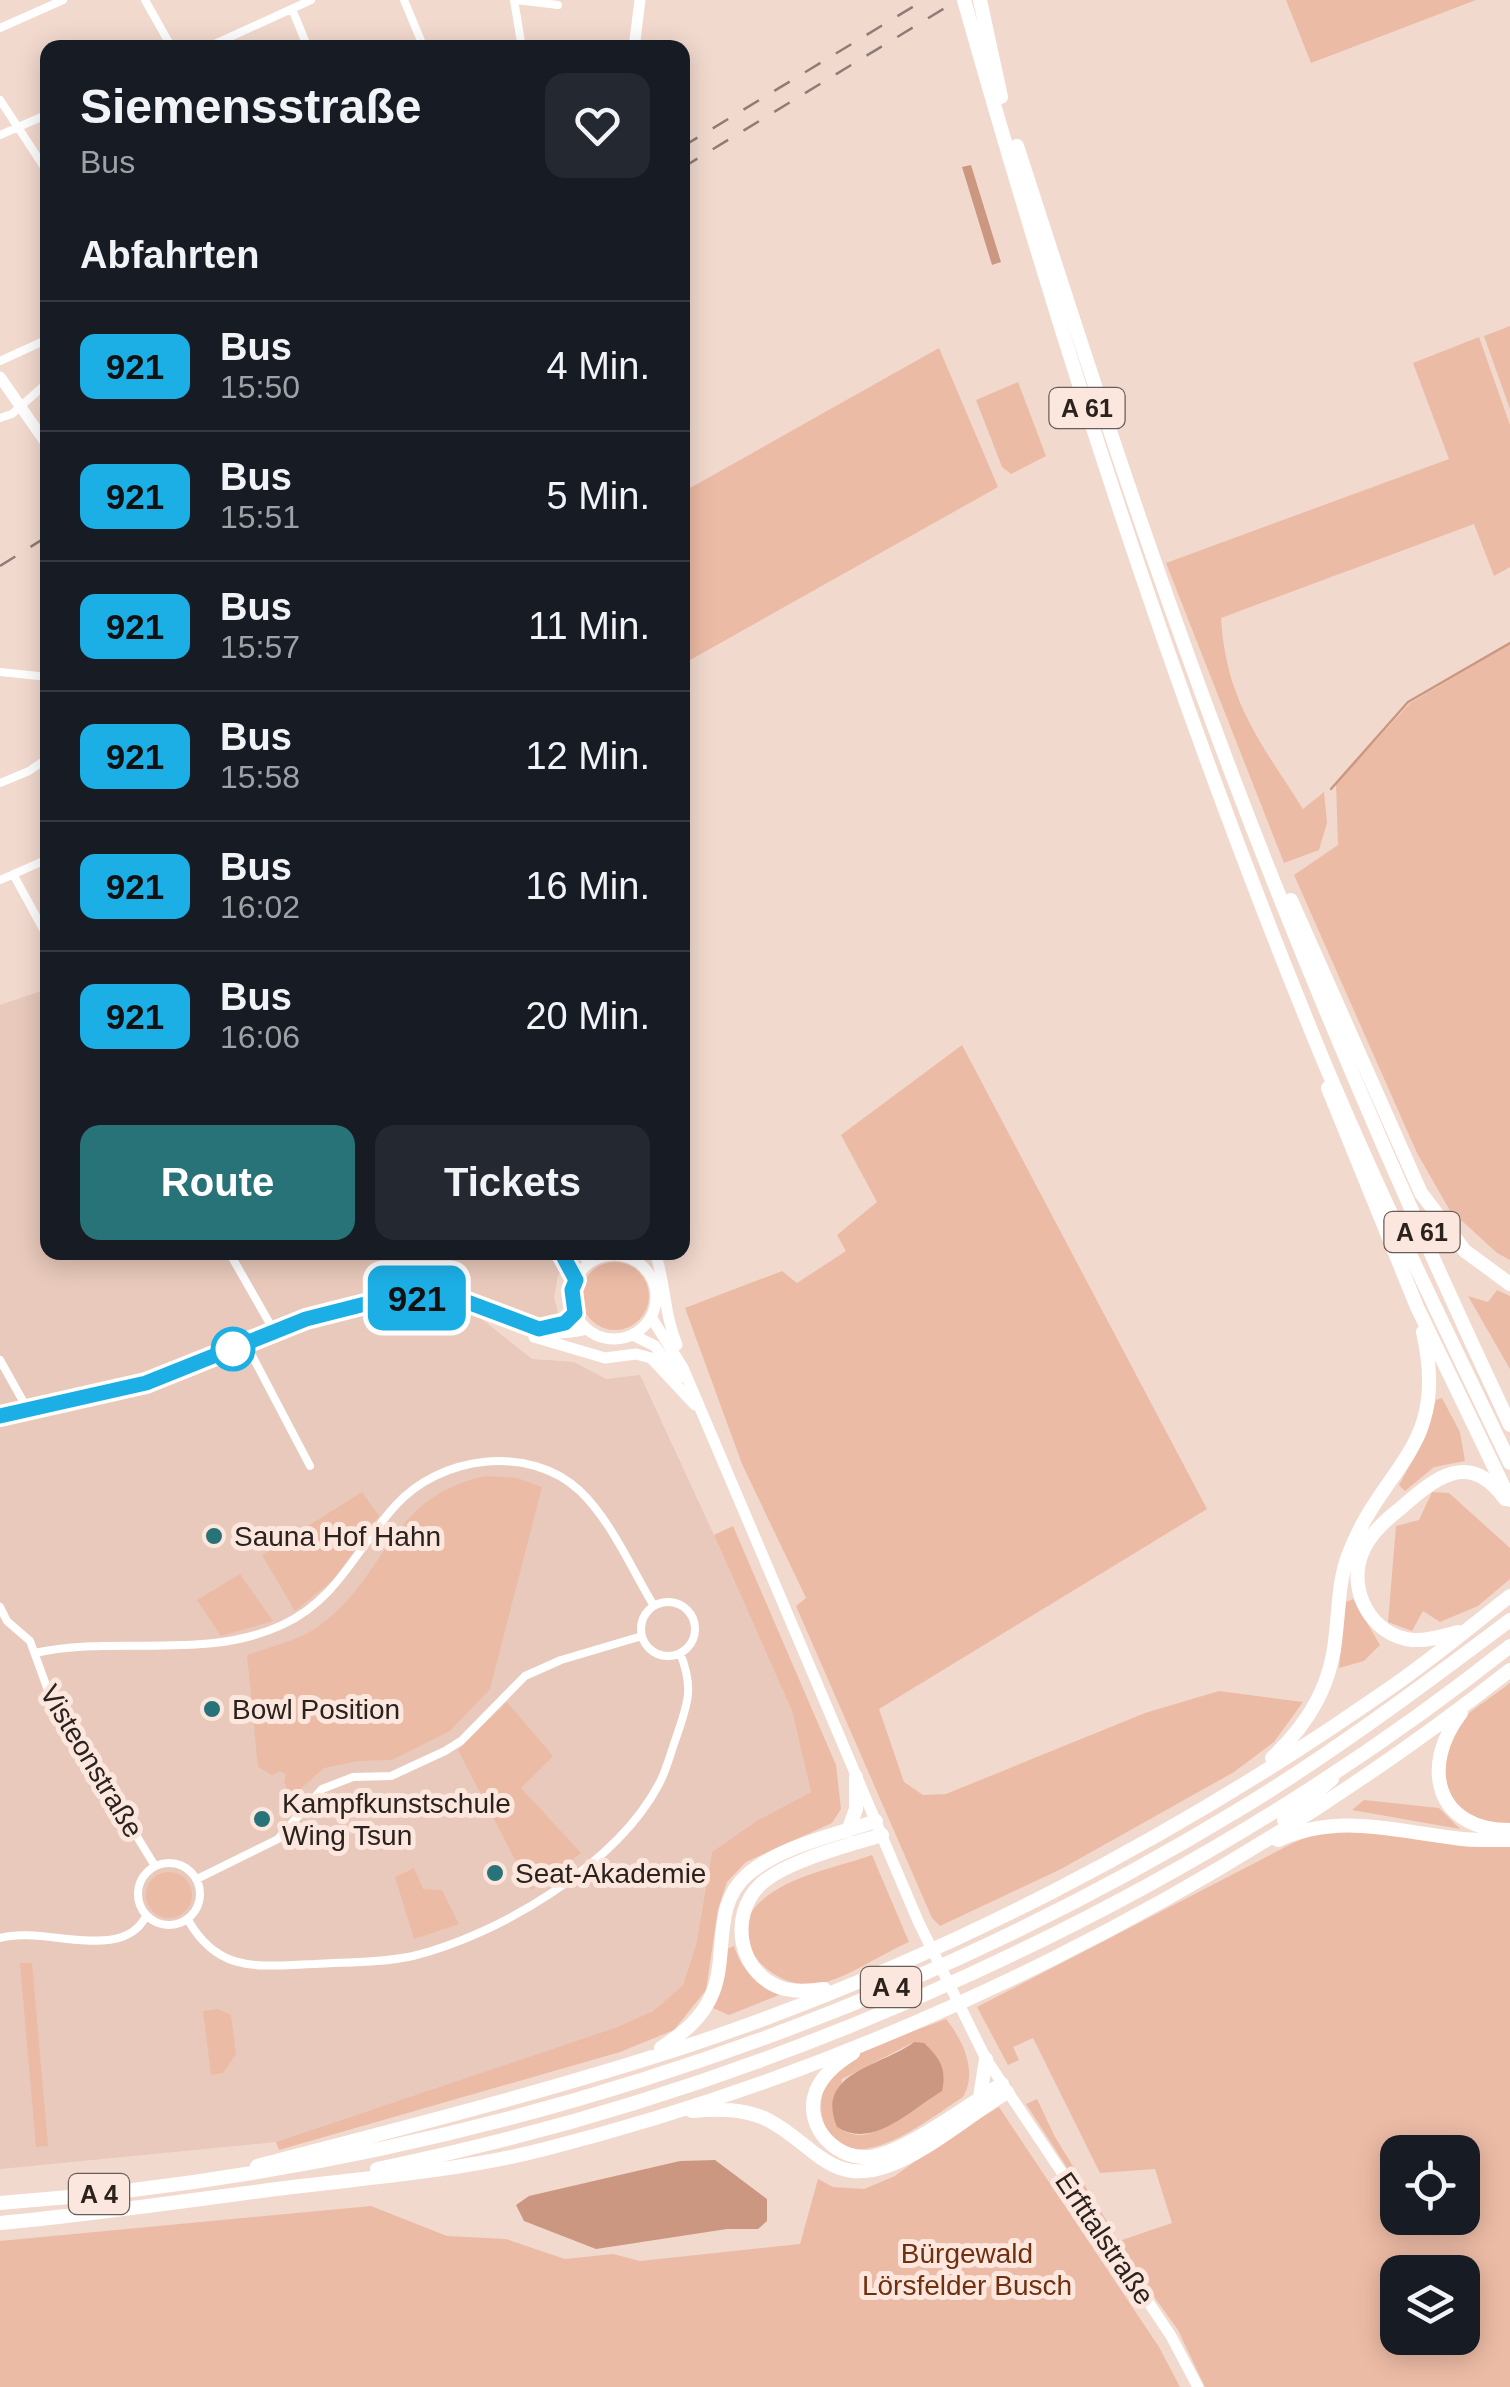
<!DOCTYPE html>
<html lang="de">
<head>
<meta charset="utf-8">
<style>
	body { margin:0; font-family:Arial,sans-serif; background:#242831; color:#f1f3f6; height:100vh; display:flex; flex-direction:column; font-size:38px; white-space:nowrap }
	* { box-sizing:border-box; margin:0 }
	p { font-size:32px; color:#9ea1a6 }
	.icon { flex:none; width:55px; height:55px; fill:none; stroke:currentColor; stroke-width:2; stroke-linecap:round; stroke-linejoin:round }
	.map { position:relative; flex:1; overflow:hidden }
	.sheet { position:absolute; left:40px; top:40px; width:650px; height:1220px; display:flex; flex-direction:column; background:#171b24; border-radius:20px; box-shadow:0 5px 25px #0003 }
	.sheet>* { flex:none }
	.badge { padding:0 20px; border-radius:15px; font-size:35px; line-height:65px }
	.buttons { position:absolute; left:1380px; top:2135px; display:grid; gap:20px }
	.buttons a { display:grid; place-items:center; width:100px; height:100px; border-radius:20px; background:#171b24; box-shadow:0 5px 25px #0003; font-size:50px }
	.map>.badge { position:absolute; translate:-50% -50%; box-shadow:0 0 0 5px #fff }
	h2 { padding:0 40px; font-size:38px; line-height:90px }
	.round { display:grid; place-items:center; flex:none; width:105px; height:105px; border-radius:20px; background:#242831 }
	.overview { display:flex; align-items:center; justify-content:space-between; height:170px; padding:0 40px }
	h1 { font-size:48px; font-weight:700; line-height:75px }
	.primary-button { display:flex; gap:20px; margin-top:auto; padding:20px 40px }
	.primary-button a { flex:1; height:115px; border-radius:20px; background:#287377; color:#fff; font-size:40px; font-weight:700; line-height:115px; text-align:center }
	.primary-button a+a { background:#242831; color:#f1f3f6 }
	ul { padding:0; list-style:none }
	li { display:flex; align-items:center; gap:30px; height:130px; padding:0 40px; border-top:2px solid #363941 }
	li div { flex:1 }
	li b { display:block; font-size:38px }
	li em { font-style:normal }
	li .badge { min-width:110px; font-weight:700; text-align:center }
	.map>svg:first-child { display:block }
	.built { fill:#e8c9bb }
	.green { fill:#ecbba5; fill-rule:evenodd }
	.water { fill:#cb9781 }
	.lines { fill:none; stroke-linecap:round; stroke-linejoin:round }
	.stream { stroke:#cb9781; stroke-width:2.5 }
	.street { stroke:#fff; stroke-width:8 }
	.secondary { stroke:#fff; stroke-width:11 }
	.highway { stroke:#fff; stroke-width:14 }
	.rail { stroke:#8e7d76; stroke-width:2.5; stroke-dasharray:18 18; stroke-linecap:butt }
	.line-casing { stroke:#fff; stroke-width:22 }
	.line { stroke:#1cafe6; stroke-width:15 }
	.stop-dot { fill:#fff; stroke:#1cafe6; stroke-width:5 }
	.poi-dot { fill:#287377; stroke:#fce7df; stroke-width:4 }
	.labels { text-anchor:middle; stroke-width:10; stroke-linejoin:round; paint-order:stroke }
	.shield { fill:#fce7df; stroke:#6a5d58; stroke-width:2.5 }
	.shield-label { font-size:25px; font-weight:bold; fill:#2b221e }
	.poi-label { font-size:28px; fill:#2b221e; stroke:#fce7df; text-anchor:start }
	.street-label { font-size:28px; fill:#2b221e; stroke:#fce7df }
	.park-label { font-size:28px; fill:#70300f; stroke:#fce7df }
</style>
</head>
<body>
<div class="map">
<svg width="1510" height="2387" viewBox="0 0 1510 2387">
	<rect width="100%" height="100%" fill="#f2d9ce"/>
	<path class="built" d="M47 989 48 1252 574 1253 558 1276 554 1297 560 1321 549 1326 461 1293 380 1295 334 1302 342 1312 410 1301 468 1308 532 1359 574 1362 606 1379 640 1375 714 1535 792 1711 811 1792 758 1820 712 1852 696 1945 683 1985 653 2011 617 2027 276 2142 0 2169V1005Z"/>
	<path class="green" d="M1286 0H1476L1311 63Z
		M1510 326V409L1484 336Z
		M1479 337 1510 425V567L1494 576 1474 524 1221 618C1226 701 1260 741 1303 809L1324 792 1327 823 1319 850 1284 863 1166 563 1449 459 1413 363Z
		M939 348 998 487 683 664V492Z
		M1018 382 1046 456 1011 474 1002 467 976 400Z
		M1510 644V1260L1497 1253 1449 1209 1417 1153 1294 875 1338 845 1336 784 1410 703Z
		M962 1045 1207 1509 879 1709 904 1782 923 1795 946 1794 1145 1713 1219 1691 1303 1702 1274 1742 1234 1772 1061 1869 940 1926 932 1918 796 1606 806 1598 742 1464 685 1308 782 1271 797 1283 846 1251 837 1235 877 1202 841 1135Z
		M581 1296a34 34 0 1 1 68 0a34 34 0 1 1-68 0Z
		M1497 1290 1510 1296V1369L1468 1296 1488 1302Z
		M1442 1398 1460 1432 1465 1461 1434 1467 1405 1491 1399 1485 1426 1436 1436 1400Z
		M486 1476 517 1478 542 1487 490 1689 450 1731 392 1760 358 1761 324 1768 298 1791 289 1792 284 1782 286 1774 280 1771 272 1775 258 1767 247 1655C270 1647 300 1640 319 1626 390 1574 387 1497 486 1476Z
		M362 1492 379 1516 334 1579 295 1611 262 1555Z
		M1432 1492 1449 1493 1510 1548V1579L1478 1606 1440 1622 1423 1611 1412 1631 1388 1622 1396 1526 1419 1520Z
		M733 1526 836 1765 841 1809 832 1823 746 1862 727 1882 718 1909 706 1990 674 2030 620 2052 279 2150 276 2142 617 2027 653 2011 683 1985 696 1945 712 1852 758 1820 811 1792 792 1711 714 1535Z
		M240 1574 273 1621 221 1636 197 1600Z
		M1353 1599 1380 1645 1364 1661 1339 1668 1346 1602Z
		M1510 1683V1825C1468 1823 1447 1808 1444 1764 1444 1756 1444 1741 1448 1733 1457 1719 1495 1695 1510 1683Z
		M507 1702 553 1756 521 1788 581 1853 531 1890 458 1750Z
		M1364 1800 1439 1808 1460 1829 1352 1810Z
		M1360 1830 1458 1845 1510 1844V2387H1205L1178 2330 1115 2242 1026 2104 1037 2099 1055 2137 1119 2241 1172 2223 1155 2169 1100 2173 1033 2038 1013 2047 1019 2060 1008 2065 977 2007 1293 1843 1320 1832ZM1398 2152H1462V2218H1398ZM1398 2272H1462V2338H1398Z
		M872 1855 909 1942C883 1953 844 1980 818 1984 775 1992 721 1940 759 1903 786 1876 836 1868 872 1855Z
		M414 1868 423 1889 442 1890 459 1924 414 1939 395 1877Z
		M146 1895a23 23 0 1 1 46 0a23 23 0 1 1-46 0Z
		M734 1946C742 1972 757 1982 779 1995L729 2015 713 2008 727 1949Z
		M20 1963H32L48 2146 36 2147Z
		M217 2009 231 2015 236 2054 223 2073 211 2075 203 2011Z
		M946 2019C963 2040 978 2072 963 2097 930 2118 840 2192 822 2116 819 2101 823 2084 834 2073 861 2045 911 2033 946 2019ZM914 2042 896 2119C874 2134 861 2142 837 2127L842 2079Z
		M999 2107 1159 2347 1180 2387H0V2241L371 2206 447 2236 506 2239 565 2259 613 2254 640 2261 800 2244 818 2179 833 2187 864 2189 895 2176 944 2140Z"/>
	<path class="water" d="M971 165 1001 262 992 265 962 167Z
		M914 2042 924 2043C940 2058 947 2069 942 2091 910 2110 873 2150 837 2127 814 2072 883 2066 914 2042Z
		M715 2160 767 2199V2221L758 2229H727L596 2249 524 2221 516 2205 529 2196 680 2161Z"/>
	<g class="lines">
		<path class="stream" d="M1331 789 1408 702 1510 643"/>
		<path class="street" d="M145 0 172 48
			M404 0 424 48
			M514 0 522 48
			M517 0 558 5
			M292 9 308 48
			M0 28 63 0
			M206 48 311 0
			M0 100 48 173
			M0 135 48 114
			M0 361 48 339
			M0 418 12 414 48 382
			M0 672 48 677
			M0 783 29 771 48 758
			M13 874 48 938
			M0 880 48 859
			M229 1252 274 1331
			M246 1344 310 1466
			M0 1360 28 1410
			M641 1629a27 27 0 1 1 54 0a27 27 0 1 1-54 0Z
			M0 1607 7 1621 30 1641 49 1693 155 1866
			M35 1653C114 1635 205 1661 282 1625 338 1599 356 1549 395 1506 439 1456 529 1443 580 1491 612 1522 631 1568 654 1606
			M138 1894a31 31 0 1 1 62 0a31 31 0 1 1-62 0Z
			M197 1879 278 1839 322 1789 353 1777 391 1776 445 1751 461 1741 525 1676 561 1660 642 1636
			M188 1920C219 1974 258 1966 314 1964 346 1962 381 1963 413 1956 499 1935 616 1865 659 1784 666 1771 670 1755 675 1741 687 1705 695 1690 680 1653
			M0 1938C44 1925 122 1964 146 1916"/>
		<path class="secondary" d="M634 48 640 0
			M0 377 48 446
			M561 1252 575 1279
			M576 1252 592 1261
			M655 1252C666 1285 664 1314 677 1345
			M572 1297a42 42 0 1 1 84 0a42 42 0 1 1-84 0Z
			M651 1317 683 1368 918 1921 986 2059 1171 2336 1198 2387
			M539 1329 565 1323 575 1313
			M633 1335 655 1346 679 1378
			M534 1337 605 1358 636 1354 651 1358 695 1405
			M0 1416C58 1404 116 1394 172 1375 240 1350 301 1313 374 1302 402 1298 437 1293 465 1299 520 1311 520 1345 587 1329"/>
		<path class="highway" d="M964 0C1061 343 1170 682 1304 1013 1365 1166 1439 1315 1510 1463
			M980 0 1001 97
			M1017 146C1069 306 1120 466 1177 625 1274 898 1387 1164 1510 1425
			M1291 900 1421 1193 1465 1251 1510 1284
			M1328 1088 1417 1307 1510 1500
			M1458 1632C1443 1636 1428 1641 1413 1640 1371 1636 1347 1590 1362 1553 1370 1533 1386 1520 1402 1507 1436 1477 1470 1450 1505 1499
			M1461 1713C1420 1766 1435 1830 1510 1830
			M1272 1758C1310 1722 1332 1684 1336 1632 1339 1606 1339 1580 1348 1556 1382 1464 1450 1450 1423 1332
			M1284 1820 1332 1779
			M848 1831 856 1809V1777
			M1278 1840C1339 1813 1393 1831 1455 1838 1473 1841 1492 1840 1510 1840
			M824 1989C811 1991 798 1992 785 1989 739 1977 727 1916 761 1884 786 1861 849 1845 882 1835
			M661 2048C683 2033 703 2018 713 1992 728 1954 712 1905 747 1875 780 1846 836 1835 876 1821
			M853 2053C838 2062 823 2074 816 2091 802 2127 839 2164 875 2156 909 2149 970 2104 1002 2084
			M980 2097 986 2059
			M692 2111C717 2109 744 2108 768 2120 813 2143 831 2188 890 2165 928 2151 971 2114 1007 2092
			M257 2166C402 2128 550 2091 693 2044 940 1961 1177 1837 1390 1688 1431 1660 1470 1627 1510 1596
			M377 2169C780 2087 1187 1902 1510 1646
			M0 2203C436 2171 865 2037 1240 1809 1334 1752 1422 1686 1510 1620
			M0 2223C96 2214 190 2200 285 2188 372 2177 460 2171 545 2149 891 2061 1230 1890 1510 1670"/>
		<path class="rail" d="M682 147 924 0
			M682 168 958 0
			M0 566 48 536"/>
	</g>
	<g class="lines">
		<g class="line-casing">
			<path id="line" d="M0 1416 146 1383 306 1319 373 1302 454 1297 539 1329 565 1323 575 1313 572 1290 576 1280 561 1252"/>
		</g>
		<use href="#line" class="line"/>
	</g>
	<circle class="stop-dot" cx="233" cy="1349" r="20"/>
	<g class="poi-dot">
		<circle cx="214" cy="1536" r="10"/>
		<circle cx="212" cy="1709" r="10"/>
		<circle cx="262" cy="1819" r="10"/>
		<circle cx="495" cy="1873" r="10"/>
	</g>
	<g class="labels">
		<g class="shield">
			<rect x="1049.5" y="388" width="75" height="40" rx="8"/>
			<rect x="1384.5" y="1212" width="75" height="40" rx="8"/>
			<rect x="861" y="1967" width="60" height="40" rx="8"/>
			<rect x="69" y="2174" width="60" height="40" rx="8"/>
		</g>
		<g class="shield-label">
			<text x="1087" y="417">A 61</text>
			<text x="1422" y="1241">A 61</text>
			<text x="891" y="1996">A 4</text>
			<text x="99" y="2203">A 4</text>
		</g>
		<g class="poi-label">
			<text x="234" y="1546">Sauna Hof Hahn</text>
			<text x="232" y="1719">Bowl Position</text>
			<text x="282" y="1813">Kampfkunstschule<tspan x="282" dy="32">Wing Tsun</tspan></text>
			<text x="515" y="1883">Seat-Akademie</text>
		</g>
		<g class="street-label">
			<text transform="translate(92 1761) rotate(59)" y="10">Visteonstraße</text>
			<text transform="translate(1105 2238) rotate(56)" y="10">Erfttalstraße</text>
		</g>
		<g class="park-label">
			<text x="967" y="2263">Bürgewald<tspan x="967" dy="32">Lörsfelder Busch</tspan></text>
		</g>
	</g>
</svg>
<div class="buttons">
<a><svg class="icon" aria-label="locate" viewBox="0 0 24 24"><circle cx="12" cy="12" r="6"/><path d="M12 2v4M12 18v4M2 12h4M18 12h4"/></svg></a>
<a><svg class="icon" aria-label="layers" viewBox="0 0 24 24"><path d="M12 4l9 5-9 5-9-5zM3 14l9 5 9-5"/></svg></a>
</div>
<b class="badge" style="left:417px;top:1298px;background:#1cafe6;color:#111">921</b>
<section class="sheet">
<div class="overview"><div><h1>Siemensstraße</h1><p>Bus</p></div><a class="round"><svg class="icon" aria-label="heart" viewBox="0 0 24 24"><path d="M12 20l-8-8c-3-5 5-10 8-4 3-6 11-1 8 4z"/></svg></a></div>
<h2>Abfahrten</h2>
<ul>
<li><span class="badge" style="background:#1cafe6;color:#111">921</span><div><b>Bus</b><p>15:50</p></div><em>4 Min.</em></li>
<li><span class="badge" style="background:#1cafe6;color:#111">921</span><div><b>Bus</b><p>15:51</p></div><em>5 Min.</em></li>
<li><span class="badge" style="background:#1cafe6;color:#111">921</span><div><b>Bus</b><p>15:57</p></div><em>11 Min.</em></li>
<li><span class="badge" style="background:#1cafe6;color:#111">921</span><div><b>Bus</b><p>15:58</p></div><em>12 Min.</em></li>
<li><span class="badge" style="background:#1cafe6;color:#111">921</span><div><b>Bus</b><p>16:02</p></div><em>16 Min.</em></li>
<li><span class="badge" style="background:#1cafe6;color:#111">921</span><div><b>Bus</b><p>16:06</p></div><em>20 Min.</em></li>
</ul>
<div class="primary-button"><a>Route</a><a>Tickets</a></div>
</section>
</div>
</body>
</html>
